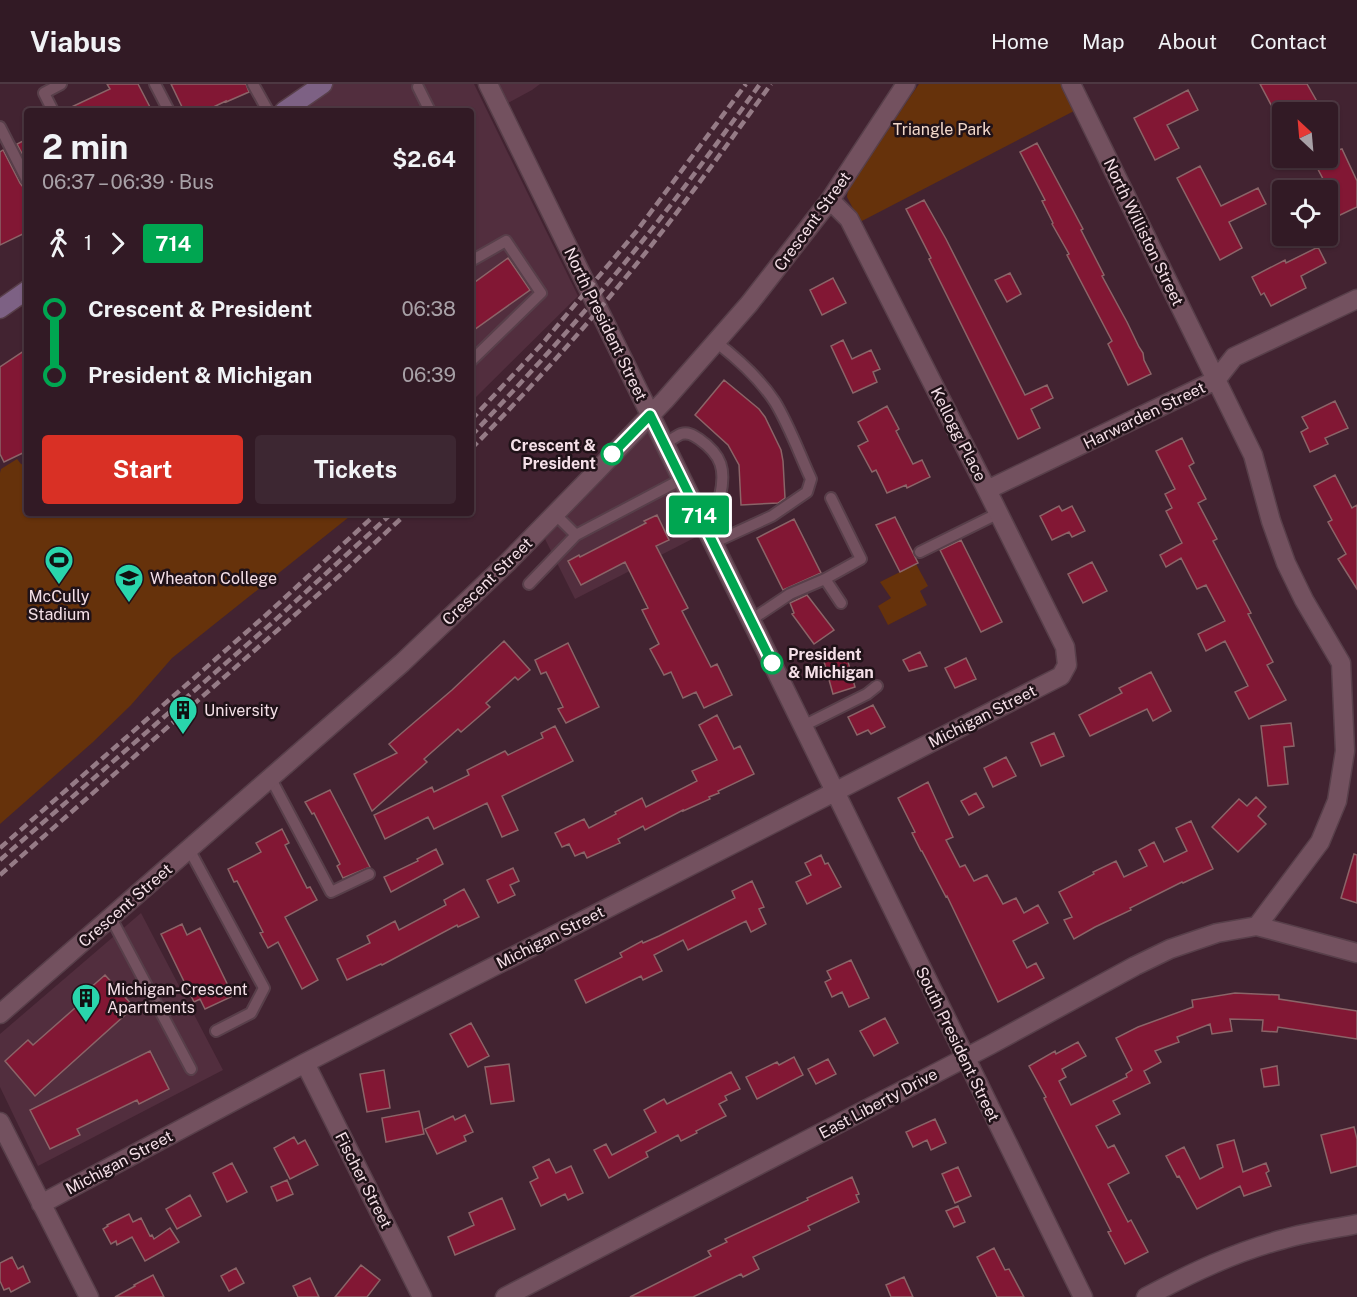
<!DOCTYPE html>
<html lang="en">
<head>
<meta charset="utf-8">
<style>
	body { margin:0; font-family:"Public Sans",sans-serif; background:#3d2732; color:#f1f3f6; height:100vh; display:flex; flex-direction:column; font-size:22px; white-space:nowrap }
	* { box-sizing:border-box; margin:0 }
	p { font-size:20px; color:#a8a1a7 }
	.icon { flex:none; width:33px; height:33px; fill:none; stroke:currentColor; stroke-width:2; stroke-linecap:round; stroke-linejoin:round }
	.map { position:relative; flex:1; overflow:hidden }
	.panel { position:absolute; left:24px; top:24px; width:450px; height:408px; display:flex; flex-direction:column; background:#321a25; border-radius:6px; box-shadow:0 2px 4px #0004,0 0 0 2px #4d3842 }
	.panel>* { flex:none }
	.badge { padding:0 12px; border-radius:4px; font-size:21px; line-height:39px }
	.needle { width:39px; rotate:334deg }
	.controls { position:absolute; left:1272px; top:18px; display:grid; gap:12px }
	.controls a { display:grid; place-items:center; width:66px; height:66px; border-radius:6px; background:#321a25; box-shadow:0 2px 4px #0004,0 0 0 2px #4d3842; font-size:30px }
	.map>.badge { position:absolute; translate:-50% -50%; box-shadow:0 0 0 3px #fff }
	.legs { display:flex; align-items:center; gap:9px; height:66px; padding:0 18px; font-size:20px }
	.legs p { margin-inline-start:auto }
	.overview { display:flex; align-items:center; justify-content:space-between; height:102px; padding:0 18px }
	h1 { font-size:33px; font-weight:700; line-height:45px }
	.action { display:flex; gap:12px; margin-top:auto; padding:12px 18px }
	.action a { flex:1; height:69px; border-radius:6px; background:#d93025; color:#fff; font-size:24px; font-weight:700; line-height:69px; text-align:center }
	.action a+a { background:#3d2732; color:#f1f3f6 }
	ul { padding:0 18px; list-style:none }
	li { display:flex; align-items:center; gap:21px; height:66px; font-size:22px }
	li i { display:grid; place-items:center; width:9px; height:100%; margin:0 8px; background:currentColor }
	li i::after { content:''; width:15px; height:15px; margin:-8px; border:4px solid; border-radius:50%; background:#321a25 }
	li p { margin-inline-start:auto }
	li:first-child i { background:linear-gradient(#0000 50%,currentColor 0) }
	li:last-child i { background:linear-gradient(currentColor 50%,#0000 0) }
	header { display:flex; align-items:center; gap:36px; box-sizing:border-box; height:84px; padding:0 30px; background:#321a25; border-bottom:2px solid #4d3842 }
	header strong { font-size:28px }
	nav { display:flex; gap:33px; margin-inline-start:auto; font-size:21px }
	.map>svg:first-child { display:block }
	.built { fill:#522e3e }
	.green { fill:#66320b }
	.building { fill:#821734; stroke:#8b6468; stroke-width:1.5 }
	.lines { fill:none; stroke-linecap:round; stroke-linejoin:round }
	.lane-casing { stroke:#583f4a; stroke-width:14 }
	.street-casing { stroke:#583f4a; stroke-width:21 }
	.secondary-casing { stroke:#583f4a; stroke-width:21 }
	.lane { stroke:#73515f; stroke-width:10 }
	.street { stroke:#73515f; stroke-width:18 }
	.secondary { stroke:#7d6184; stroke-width:18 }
	.rail { stroke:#957b86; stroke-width:4.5; stroke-dasharray:9 4.5; stroke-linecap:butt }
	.line-1-casing { stroke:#fff; stroke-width:14 }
	.line-1 { stroke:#00a651; stroke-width:9 }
	.stop-1-dot { fill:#fff; stroke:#00a651; stroke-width:3 }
	.labels { text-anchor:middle; stroke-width:5; stroke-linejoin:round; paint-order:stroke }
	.park-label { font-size:16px; fill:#f2d8ca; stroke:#201218 }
	.street-label { font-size:16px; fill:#f4dfe7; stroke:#201218 }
	.stop-label { font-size:16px; font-weight:bold; fill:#f4dfe7; stroke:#201218; text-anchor:end }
	.poi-label { font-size:16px; fill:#f4dfe7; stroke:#201218; text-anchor:start }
</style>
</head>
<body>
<header>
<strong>Viabus</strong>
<nav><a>Home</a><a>Map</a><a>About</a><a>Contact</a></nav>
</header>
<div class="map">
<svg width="1357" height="1213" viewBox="0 0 1357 1213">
	<rect width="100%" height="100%" fill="#422331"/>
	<path class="built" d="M314 0H474L578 212 471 318V27H275Z
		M499 0H540L532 6 508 19Z
		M649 343 702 450 575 515 545 455Z
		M141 829 223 986 38 1082 0 1003V950Z"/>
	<path class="green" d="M919 0H1061L1074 27 860 138 847 113 848 104Z
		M17 375 21 380 27 382V429H354L172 574 131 621 93 658 0 740V389L1 385Z
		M916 480 928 502 920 507 927 521 888 541 878 522 891 514 880 498Z"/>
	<path class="building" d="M107 0H138L152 27H63L110 5Z
		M171 0H246L249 8 226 18V17L205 27H184Z
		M1260 0H1307L1323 28H1282L1277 32Z
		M1188 6 1198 26 1167 41 1179 64 1155 76 1134 34Z
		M1328 46 1338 66 1342 65 1357 97V123L1336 133 1328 116V115L1332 112 1312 74H1328Z
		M27 55V79L17 60Z
		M1037 59 1083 145 1081 146 1104 191 1102 192 1127 238 1139 263 1143 269 1144 276 1151 290 1128 301 1108 260 1112 257 1067 171 1069 170 1052 140 1053 139 1042 117 1045 116 1020 68Z
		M3 66 20 99 23 103H27V148L0 161V68Z
		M1200 82 1221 122 1258 104 1266 120 1229 138 1242 164 1220 176 1177 94Z
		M924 116 946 155 1025 311 1047 301 1053 314 1031 325 1040 344 1018 355 929 175 931 174 906 125Z
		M1318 163 1326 179 1301 192 1306 204 1271 222 1264 209 1261 211 1252 193 1285 176 1286 179Z
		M508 174 530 206 471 248V201Z
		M1010 189 1021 210 1007 218 995 196Z
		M833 194 846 219 822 231 810 206Z
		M843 256 852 275 871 266 880 285 873 288 877 298 853 309 831 262Z
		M27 265V367L4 378 0 370V283Z
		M724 296 759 325 765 333 781 366 783 377 785 414 778 419 741 421 739 381 728 361 695 331Z
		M1335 317 1348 344 1325 354 1328 360 1310 368 1301 348 1308 344 1302 333Z
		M887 322 899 345 896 347 913 380 922 376 930 393 907 404 906 401 887 409 876 386 872 388 858 362 868 357 858 338Z
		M1182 354 1194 379 1189 382 1206 415 1198 419 1217 455 1213 457 1251 529 1248 530 1273 578 1267 581 1286 616 1249 635 1235 608 1248 602 1225 557 1206 567 1198 550 1225 537 1206 501 1197 505 1181 474 1166 483 1160 471 1182 459 1166 427 1172 424 1165 410 1175 405 1156 367Z
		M1335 391 1352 424 1357 421V505L1338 475 1346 470 1328 438 1332 436 1314 402Z
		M1059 422 1062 427 1072 422 1085 447 1072 453 1069 448 1052 456 1040 432Z
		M657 431 669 456 656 462 688 524 682 527 711 583 717 580 732 611 704 624 696 608 683 614 671 588 664 591 650 565 659 560 642 526 648 524 625 478 581 501 568 477 579 471 580 473 646 439 644 437Z
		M895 433 918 479 900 488 876 441Z
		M794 435 821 489 783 506 757 454Z
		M961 456 1002 538 981 548 940 466Z
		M1092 478 1107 507 1083 519 1068 490Z
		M807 511 834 546 814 560 792 530 794 529 790 519Z
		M504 557 530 586 518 596 515 593 486 619 490 623 461 648 458 645 424 675 427 678 372 727 354 690 397 669 389 660 452 606Z
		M568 559 599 623 566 639 558 625 563 623 546 588 541 590 535 576Z
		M845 567 855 603 833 610 823 574Z
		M920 568 927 582 909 587 903 576Z
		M966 574 976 595 955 604 945 584Z
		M1151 588 1171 627 1153 637 1147 625 1090 652 1079 631 1122 609 1119 604Z
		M873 621 885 643 871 650 868 646 857 651 848 633Z
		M717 631 734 665 740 662 754 690 718 707 719 709 709 713 710 715 683 727V726L645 746 643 742 618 755 620 759 587 774 584 768 575 772 569 760 562 763 555 749 584 735 589 744 616 730 615 728 642 714 646 723 697 697 692 687 717 676 699 641Z
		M1291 639 1294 662 1284 663 1288 700 1268 702 1261 642Z
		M555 642 573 677 502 712 518 746 502 753 487 719 434 745 428 733 385 755 374 731 432 703 434 708 469 691 467 686 505 667 508 671 543 654 541 649Z
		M1054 649 1064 672 1041 682 1031 659Z
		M1006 673 1016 692 993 703 984 684Z
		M928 698 953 753 946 756 960 783 965 781 974 797 987 791 1003 820 1016 814 1024 829 1038 821 1048 839 1013 857 1027 884 1036 879 1044 894 998 918 947 812 946 813 922 767H921L912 749 915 748 898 714Z
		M330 706 370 783 343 794 337 782 340 780 314 729 312 730 305 718Z
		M976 709 984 723 969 731 961 717Z
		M1256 713 1266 723 1258 732 1266 740 1238 768 1212 743 1239 715 1247 722Z
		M1191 737 1213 785 1183 799 1182 798 1130 824 1131 826 1095 843 1074 855 1064 836 1072 833 1059 808 1094 790 1093 788 1116 777 1124 793 1147 782 1139 766 1154 758 1164 778 1187 767 1176 744Z
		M282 745 289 759 285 761 307 804 310 803 317 816 285 833 318 896 302 905 278 858 268 864 260 849 263 848 237 797 234 798 228 785 261 768 256 759Z
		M436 765 443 780 391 808 384 793 418 777 417 775Z
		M1354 770 1357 771V819L1341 814Z
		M821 771 825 780 828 779 841 803 807 820 796 798 811 791 805 779Z
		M513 784 519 797 510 801 515 811 498 819 487 796Z
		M752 797 764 823 759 825 766 840 751 848 746 837 688 866 683 856 654 871 662 887 643 896 641 892 586 919 575 896 622 873 620 869 642 857 643 859 659 852 735 814 732 807Z
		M464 805 479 833 458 843 457 841 382 881 381 880 347 896 337 875 370 859 367 852 395 837 399 846 446 821 444 816Z
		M182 840 187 851 200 844 233 912 205 925 200 915 194 918 161 850Z
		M851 876 869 914 849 923 842 908 832 913 825 898 831 895 827 887Z
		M105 891 134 923 35 1012 5 977 28 956 33 961 83 917 80 913Z
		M1235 909 1279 911V915L1357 927V955L1278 943 1277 948 1262 947 1263 936 1230 935 1232 947 1212 950 1210 940 1177 953 1179 958 1155 967 1161 978 1144 987 1150 999 1113 1017 1120 1030 1096 1042 1108 1064 1114 1061 1129 1089 1108 1100 1128 1138 1131 1136 1148 1168 1125 1180 1108 1148 1111 1147 1044 1014 1046 1013 1029 982 1055 967 1056 970 1078 958 1086 972 1062 985 1066 993 1059 997 1071 1021 1127 993 1126 990 1132 986 1116 954 1138 943 1193 923 1192 916Z
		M885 934 898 959 874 972 860 947Z
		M471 939 489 972 468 983 450 950Z
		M150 967 169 1005 139 1020 137 1016 77 1045 80 1051 50 1065 30 1026Z
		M794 973 803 991 757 1015 746 993 777 978 779 981Z
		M828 975 836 990 816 1000 808 985Z
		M509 980 514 1017 491 1020 485 983Z
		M1277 982 1279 1001 1264 1003 1261 985Z
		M384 986 390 1024 367 1028 360 990Z
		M731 988 740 1005 725 1012 727 1016 719 1020 726 1032 696 1047 697 1049 681 1057 678 1051 646 1068 648 1073 609 1094 594 1066 606 1060 612 1071 656 1048 644 1026 664 1015 667 1020Z
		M419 1027 424 1050 386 1058 382 1034Z
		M465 1031 473 1048 464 1052 466 1057 437 1070 425 1045 453 1032 455 1036Z
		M935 1035 946 1059 931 1066 927 1056 913 1063 906 1048Z
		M1354 1043 1357 1055V1082L1331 1089 1321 1051Z
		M294 1053 298 1060 305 1056 318 1081 290 1095 274 1064Z
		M1234 1056 1243 1088 1266 1079 1269 1087 1266 1089 1271 1102 1244 1112 1240 1102 1197 1125 1179 1092 1177 1093 1166 1072 1184 1063 1200 1095 1223 1083 1217 1061Z
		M549 1075 556 1089 571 1082 583 1109 568 1116 565 1110 541 1122 530 1098 538 1094 533 1083Z
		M232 1079 247 1108 227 1118 213 1089Z
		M958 1083 971 1112 955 1119 942 1090Z
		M852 1093 859 1110 856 1111 859 1118 808 1142 810 1146 753 1173 759 1185 743 1193 741 1190 693 1213H630L711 1172 708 1167 727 1158 725 1155 808 1116 807 1114Z
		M287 1096 293 1110 277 1117 271 1103Z
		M190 1111 201 1132 177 1145 166 1125Z
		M502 1114 515 1145 455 1171 448 1153 474 1141 469 1129Z
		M958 1122 965 1138 954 1143 946 1127Z
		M129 1130 133 1138 141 1134 150 1152 152 1151 154 1155 170 1144 179 1158 145 1177 132 1153 117 1161 116 1157 111 1160 103 1145 108 1142 107 1141Z
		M994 1164 1005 1186 1009 1185 1024 1213H997L977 1173Z
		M12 1173 18 1185 23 1182 30 1198 11 1208 9 1204 4 1206 0 1197V1179Z
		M361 1181 380 1196 367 1213H335Z
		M236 1184 244 1199 229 1207 221 1192Z
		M153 1191 164 1213H115L135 1202 134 1201Z
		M904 1193 913 1213H891L886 1201Z
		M310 1194 319 1213H298L293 1202Z"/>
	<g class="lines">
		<g class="lane-casing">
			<path id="lane" d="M155 0 169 27
				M253 0 268 27
				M418 3 430 27
				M53 27 44 9 61 0
				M0 43 27 96
				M471 177 506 157 541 209 471 277
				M665 360C670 357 676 352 681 350 688 348 693 351 699 355 722 371 726 386 720 412L699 429
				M555 430 576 451 682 395
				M713 459 772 432 807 408 811 395C799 369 790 343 775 318 760 295 738 275 716 258
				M920 468 999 429
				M825 495 841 519
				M529 500 576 451
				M751 536 790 510 825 495 861 475 831 414
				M803 642 867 610 877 602
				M270 693 331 808 369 790
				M189 765 264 904 251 929 216 947
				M111 834 191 985"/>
		</g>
		<g class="street-casing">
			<path id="street" d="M488 0 1083 1213
				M1071 0 1253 371 1271 437 1286 479 1304 516 1341 579 1345 667 1337 717 1320 758 1257 842
				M987 406 1216 296 1234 273 1357 215
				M0 930 402 579 508 478 595 389 665 316 749 220 830 116 906 0
				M305 979 422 1213
				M0 1038 89 1213
				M41 1120 305 979 1061 592 1067 581 1065 563 987 406 849 135 830 116
				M505 1213 990 961 1135 882 1170 865 1217 849 1257 842 1357 869
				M1146 1213C1191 1189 1235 1168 1284 1155 1308 1148 1333 1145 1357 1140"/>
		</g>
		<g class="secondary-casing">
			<path id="secondary" d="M284 27 323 0
				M0 225 27 206"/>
		</g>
		<use href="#lane" class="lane"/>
		<use href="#street" class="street"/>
		<use href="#secondary" class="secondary"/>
		<path class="rail" d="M471 336 542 260 636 148 746 0
			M471 352C518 302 565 252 608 199 662 135 711 68 760 0
			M471 365C520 315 567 264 612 210 668 143 720 71 771 0
			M0 764 266 531 377 429
			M0 776 273 538 392 429
			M0 791 339 492 407 429"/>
	</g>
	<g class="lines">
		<g class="line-1-casing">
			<path id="line-1" d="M612 370 650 331 772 579"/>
		</g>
		<use href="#line-1" class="line-1"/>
	</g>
	<defs>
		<g id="stadium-pin" transform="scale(1.5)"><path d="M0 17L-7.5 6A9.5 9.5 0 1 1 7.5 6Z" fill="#29d5ac" stroke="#201218"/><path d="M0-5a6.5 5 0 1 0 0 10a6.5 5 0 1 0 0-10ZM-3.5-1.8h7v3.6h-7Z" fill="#111"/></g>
		<g id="university-pin" transform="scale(1.5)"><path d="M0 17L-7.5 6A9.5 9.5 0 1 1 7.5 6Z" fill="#29d5ac" stroke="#201218"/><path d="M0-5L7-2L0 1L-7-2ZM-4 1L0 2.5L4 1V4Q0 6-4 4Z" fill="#111"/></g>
		<g id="building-pin" transform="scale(1.5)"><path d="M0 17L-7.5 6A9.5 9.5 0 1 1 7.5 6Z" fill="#29d5ac" stroke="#201218"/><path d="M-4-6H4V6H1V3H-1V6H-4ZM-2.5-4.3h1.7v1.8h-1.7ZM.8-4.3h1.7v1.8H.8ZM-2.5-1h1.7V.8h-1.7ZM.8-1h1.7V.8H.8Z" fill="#111"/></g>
	</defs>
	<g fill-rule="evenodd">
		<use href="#stadium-pin" x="59" y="476"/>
		<use href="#university-pin" x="129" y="494"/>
		<use href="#building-pin" x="183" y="626"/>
		<use href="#building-pin" x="86" y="914"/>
	</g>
	<g class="stop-1-dot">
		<circle cx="612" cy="370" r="10"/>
		<circle cx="772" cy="579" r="10"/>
	</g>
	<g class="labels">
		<g class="park-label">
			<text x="942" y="51">Triangle Park</text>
		</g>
		<g class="street-label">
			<text transform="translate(812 137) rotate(-54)" y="6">Crescent Street</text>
			<text transform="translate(1144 148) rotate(64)" y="6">North Williston Street</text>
			<text transform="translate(606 240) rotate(64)" y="6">North President Street</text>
			<text transform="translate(1144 331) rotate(-26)" y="6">Harwarden Street</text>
			<text transform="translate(959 350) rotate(63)" y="6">Kellogg Place</text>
			<text transform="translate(487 497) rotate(-44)" y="6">Crescent Street</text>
			<text transform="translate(982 632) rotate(-27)" y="6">Michigan Street</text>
			<text transform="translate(125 821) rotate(-41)" y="6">Crescent Street</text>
			<text transform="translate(550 853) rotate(-27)" y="6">Michigan Street</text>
			<text transform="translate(958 960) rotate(64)" y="6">South President Street</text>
			<text transform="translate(878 1019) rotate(-28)" y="6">East Liberty Drive</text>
			<text transform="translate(119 1078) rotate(-28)" y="6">Michigan Street</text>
			<text transform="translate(364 1096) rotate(63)" y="6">Fischer Street</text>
		</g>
		<g class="stop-label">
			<text x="596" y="367">Crescent &amp;<tspan x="596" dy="18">President</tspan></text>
			<text x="788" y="576" text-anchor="start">President<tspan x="788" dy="18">&amp; Michigan</tspan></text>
		</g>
		<g class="poi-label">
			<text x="150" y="500">Wheaton College</text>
			<text x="59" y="518" text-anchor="middle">McCully<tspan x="59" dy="18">Stadium</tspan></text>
			<text x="204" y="632">University</text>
			<text x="107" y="911">Michigan-Crescent<tspan x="107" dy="18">Apartments</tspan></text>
		</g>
	</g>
</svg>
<div class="controls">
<a><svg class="needle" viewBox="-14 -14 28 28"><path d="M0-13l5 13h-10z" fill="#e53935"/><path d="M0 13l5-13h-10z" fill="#a8a1a7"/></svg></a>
<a><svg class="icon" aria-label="locate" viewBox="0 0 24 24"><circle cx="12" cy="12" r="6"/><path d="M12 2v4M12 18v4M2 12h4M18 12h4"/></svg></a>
</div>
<b class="badge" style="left:699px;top:431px;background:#00a651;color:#fff">714</b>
<section class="panel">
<div class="overview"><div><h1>2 min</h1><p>06:37 – 06:39 · Bus</p></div><b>$2.64</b></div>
<div class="legs"><svg class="icon" aria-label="walk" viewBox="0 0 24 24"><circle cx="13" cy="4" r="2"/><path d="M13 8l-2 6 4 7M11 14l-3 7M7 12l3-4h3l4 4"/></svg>1<svg class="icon" aria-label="forward" viewBox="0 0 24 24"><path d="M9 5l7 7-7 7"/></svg><b class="badge" style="background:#00a651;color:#fff">714</b></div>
<ul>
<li><i style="color:#00a651"></i><b>Crescent &amp; President</b><p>06:38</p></li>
<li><i style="color:#00a651"></i><b>President &amp; Michigan</b><p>06:39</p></li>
</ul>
<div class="action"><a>Start</a><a>Tickets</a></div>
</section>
</div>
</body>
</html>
